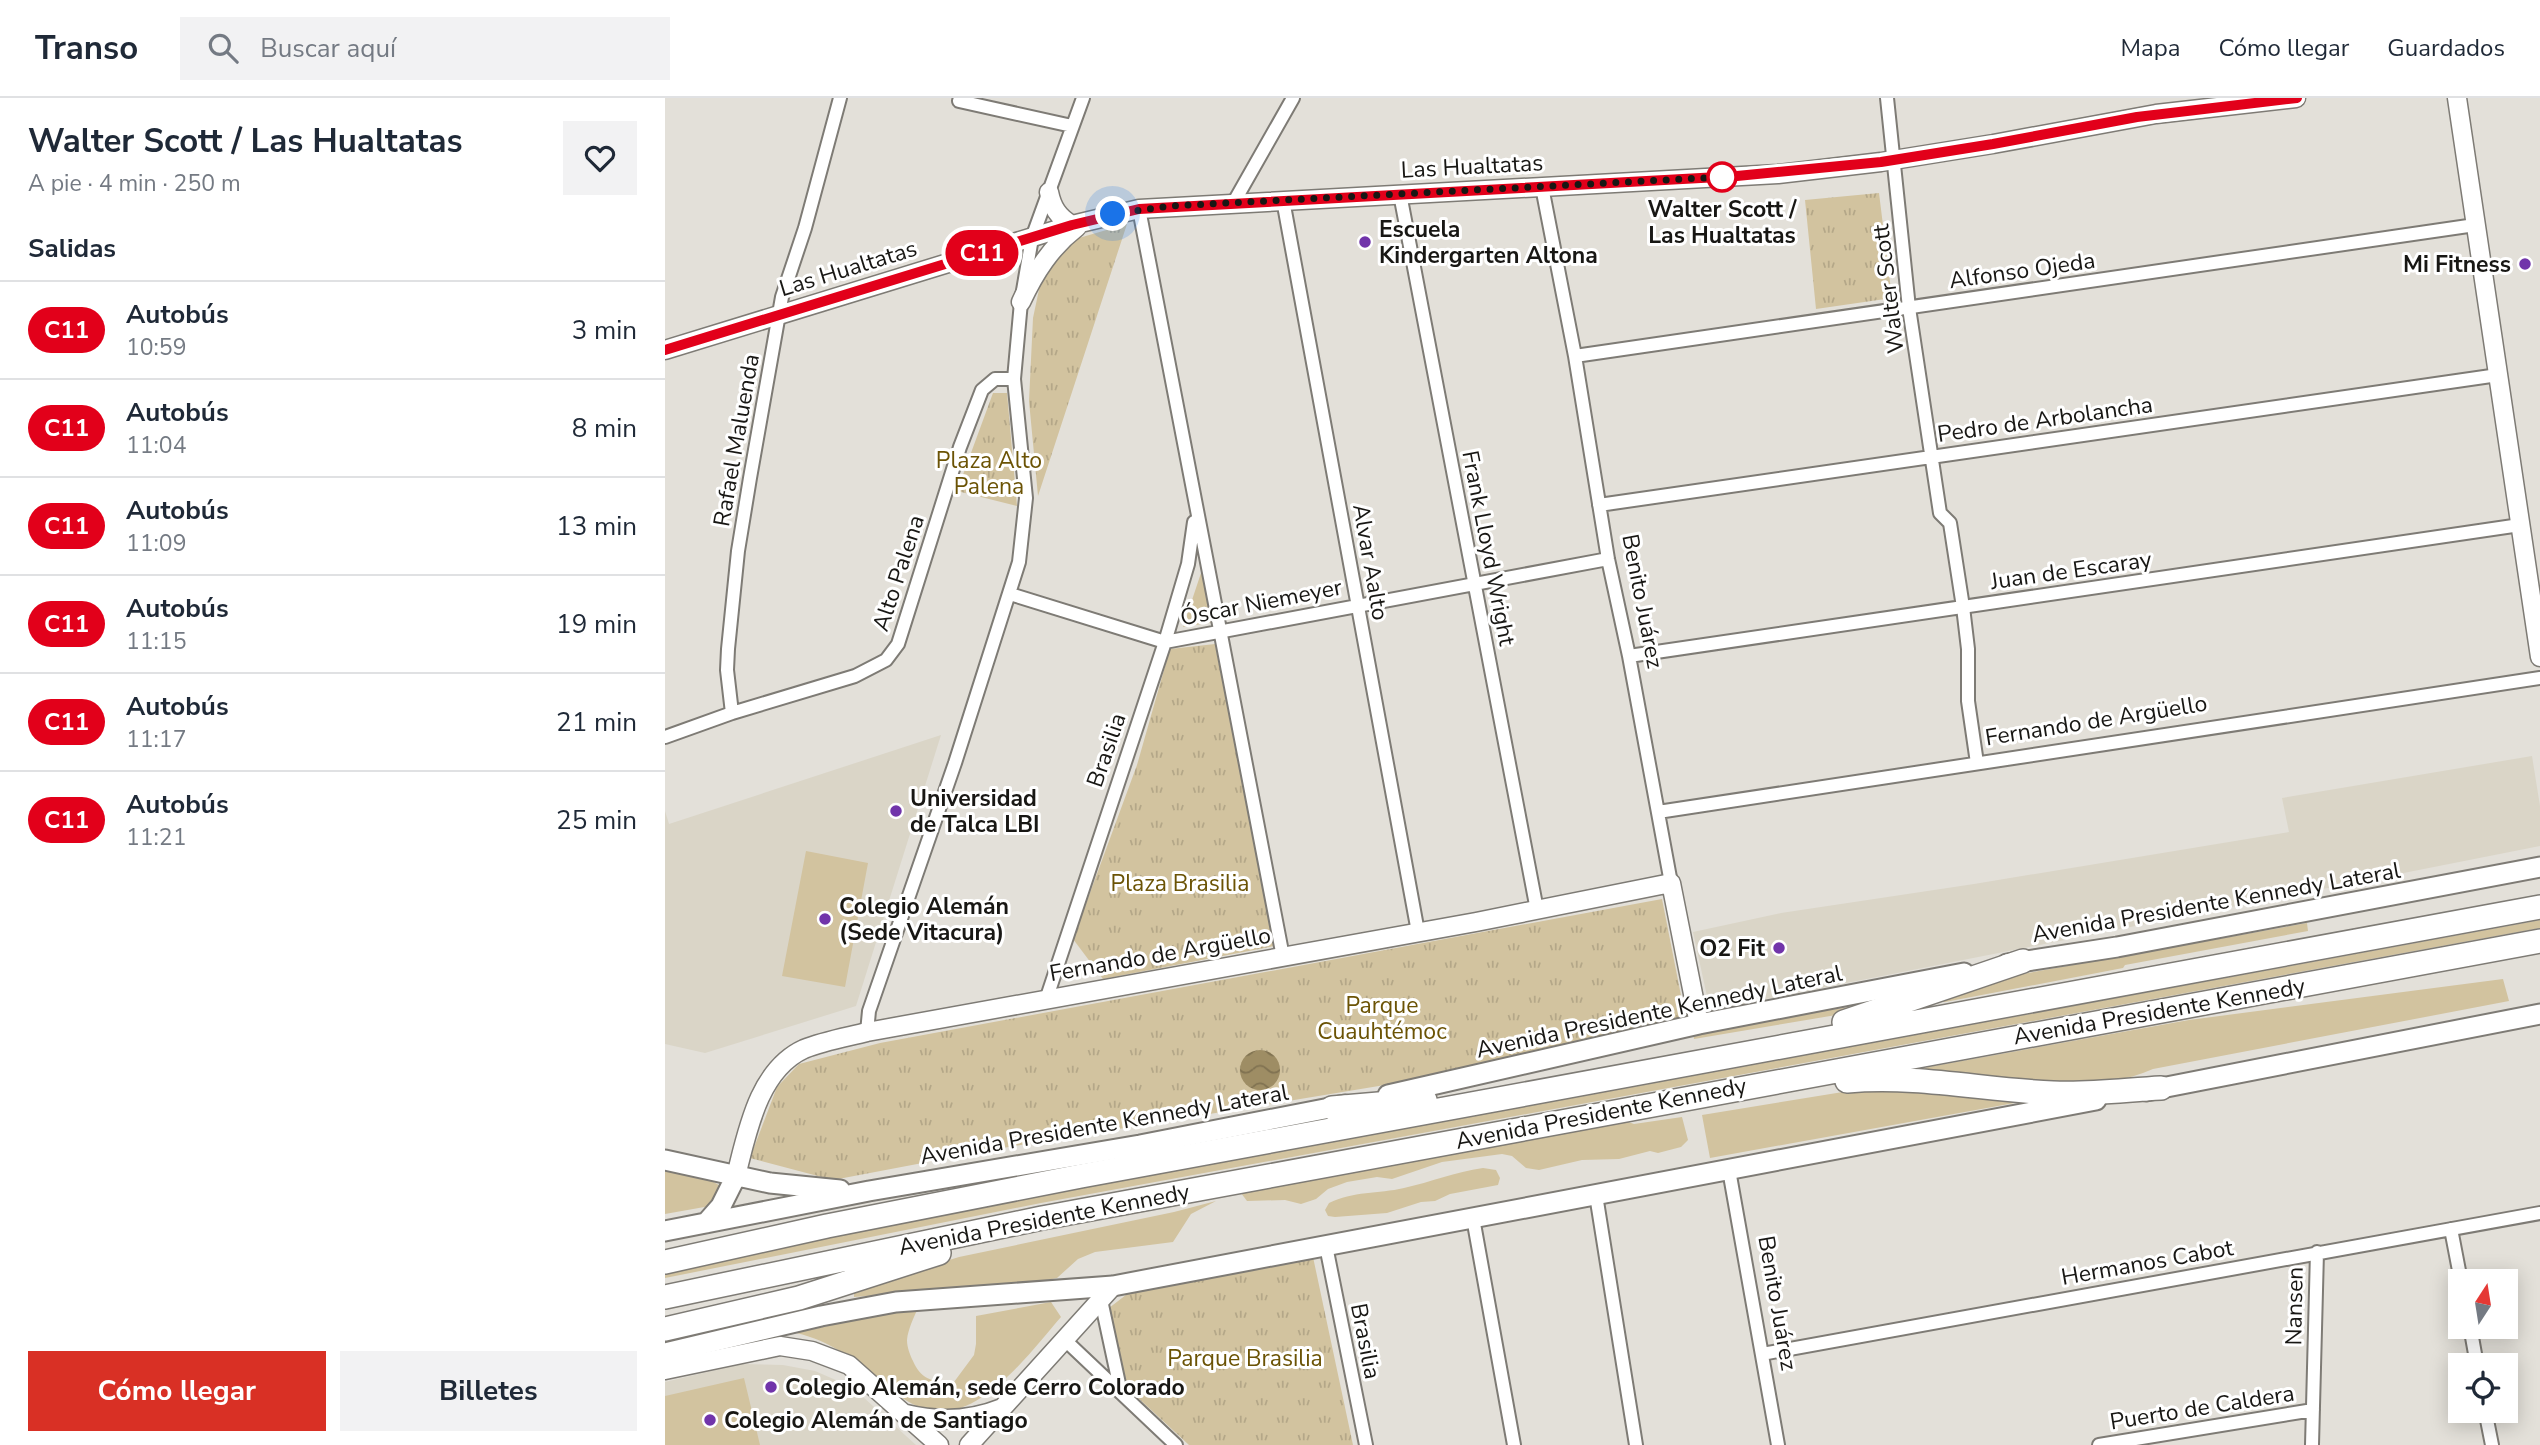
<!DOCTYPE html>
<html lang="es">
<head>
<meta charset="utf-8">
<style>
	body { margin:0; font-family:"Nunito Sans",sans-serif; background:#f2f2f3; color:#1f2937; height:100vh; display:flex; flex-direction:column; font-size:26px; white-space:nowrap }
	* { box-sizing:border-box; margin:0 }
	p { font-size:23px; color:#747a83 }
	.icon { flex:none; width:38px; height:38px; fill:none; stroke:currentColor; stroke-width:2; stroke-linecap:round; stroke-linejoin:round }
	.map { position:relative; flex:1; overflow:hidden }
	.side { display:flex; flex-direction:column; background:#fff; width:665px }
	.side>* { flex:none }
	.badge { padding:0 14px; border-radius:23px; font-size:24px; line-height:46px }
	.needle { width:46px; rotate:12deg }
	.controls { position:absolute; left:1783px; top:1171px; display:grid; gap:14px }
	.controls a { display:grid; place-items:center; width:70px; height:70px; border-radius:0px; background:#fff; box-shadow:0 4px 18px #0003; font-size:35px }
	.you { position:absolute; width:35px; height:35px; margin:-18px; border:5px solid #fff; border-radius:50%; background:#1a73e8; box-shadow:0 0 0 10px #1a73e833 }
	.map>.badge { position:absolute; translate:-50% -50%; box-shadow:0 0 0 4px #fff }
	h2 { padding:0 28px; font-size:26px; line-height:63px }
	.round { display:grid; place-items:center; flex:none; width:74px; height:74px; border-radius:0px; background:#f2f2f3 }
	.summary { display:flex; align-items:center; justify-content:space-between; height:119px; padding:0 28px }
	h1 { font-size:33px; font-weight:700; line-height:52px }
	.button { display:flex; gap:14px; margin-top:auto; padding:14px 28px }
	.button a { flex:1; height:80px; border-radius:0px; background:#d93025; color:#fff; font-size:28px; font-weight:700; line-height:80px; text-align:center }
	.button a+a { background:#f2f2f3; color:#1f2937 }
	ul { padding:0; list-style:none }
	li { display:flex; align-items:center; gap:21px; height:98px; padding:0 28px; border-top:2px solid #e0e1e3 }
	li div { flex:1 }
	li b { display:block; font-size:26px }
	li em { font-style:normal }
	li .badge { min-width:77px; font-weight:700; text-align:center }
	header { display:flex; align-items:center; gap:42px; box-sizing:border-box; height:98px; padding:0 35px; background:#fff; border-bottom:2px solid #e0e1e3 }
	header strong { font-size:33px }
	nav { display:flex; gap:38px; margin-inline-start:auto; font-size:24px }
	.search { width:490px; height:63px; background:#f2f2f3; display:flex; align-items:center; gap:18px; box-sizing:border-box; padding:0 24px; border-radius:0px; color:#747a83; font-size:26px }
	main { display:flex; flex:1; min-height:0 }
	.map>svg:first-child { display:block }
	.built { fill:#dad5c7 }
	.grass { fill:#d2c39f }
	.park { fill:url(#park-tufts) }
	.water { fill:url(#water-waves) }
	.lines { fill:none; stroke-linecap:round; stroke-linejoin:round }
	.street-casing { stroke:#7e7b75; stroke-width:16 }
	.secondary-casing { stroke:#7e7b75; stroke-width:21 }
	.primary-casing { stroke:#7e7b75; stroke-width:23 }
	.highway-casing { stroke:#7e7b75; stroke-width:26 }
	.street { stroke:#fff; stroke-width:12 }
	.secondary { stroke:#fff; stroke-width:18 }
	.primary { stroke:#fff; stroke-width:19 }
	.highway { stroke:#fff; stroke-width:23 }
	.line-casing { stroke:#fff; stroke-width:16 }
	.line { stroke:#e2001a; stroke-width:10 }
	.walk { stroke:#181714; stroke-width:7; stroke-dasharray:0 12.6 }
	.stop-dot { fill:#fff; stroke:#e2001a; stroke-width:3.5 }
	.poi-dot { fill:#7134aa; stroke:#fff; stroke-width:2.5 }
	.labels { text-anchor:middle; stroke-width:6; stroke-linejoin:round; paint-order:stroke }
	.street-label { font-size:23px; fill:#181714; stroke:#fff }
	.stop-label { font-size:23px; font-weight:bold; fill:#181714; stroke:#fff }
	.poi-label { font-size:23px; font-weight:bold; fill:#181714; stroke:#fff; text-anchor:start }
	.park-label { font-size:23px; fill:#6b5305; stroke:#fff }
</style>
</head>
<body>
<header>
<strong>Transo</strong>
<div class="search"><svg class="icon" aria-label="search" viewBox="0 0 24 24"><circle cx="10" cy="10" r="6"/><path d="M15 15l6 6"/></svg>Buscar aquí</div>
<nav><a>Mapa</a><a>Cómo llegar</a><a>Guardados</a></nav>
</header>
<main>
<section class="side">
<div class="summary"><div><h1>Walter Scott / Las Hualtatas</h1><p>A pie · 4 min · 250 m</p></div><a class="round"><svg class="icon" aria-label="heart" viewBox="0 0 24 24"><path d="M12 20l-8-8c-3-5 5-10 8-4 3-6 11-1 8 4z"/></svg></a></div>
<h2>Salidas</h2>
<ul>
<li><span class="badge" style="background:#e2001a;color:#fff">C11</span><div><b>Autobús</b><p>10:59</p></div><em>3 min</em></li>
<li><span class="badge" style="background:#e2001a;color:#fff">C11</span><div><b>Autobús</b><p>11:04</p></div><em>8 min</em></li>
<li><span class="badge" style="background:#e2001a;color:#fff">C11</span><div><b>Autobús</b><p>11:09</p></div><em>13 min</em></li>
<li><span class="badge" style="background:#e2001a;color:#fff">C11</span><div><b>Autobús</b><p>11:15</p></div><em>19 min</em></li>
<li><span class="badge" style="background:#e2001a;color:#fff">C11</span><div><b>Autobús</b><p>11:17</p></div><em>21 min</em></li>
<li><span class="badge" style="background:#e2001a;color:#fff">C11</span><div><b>Autobús</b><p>11:21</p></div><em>25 min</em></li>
</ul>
<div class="button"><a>Cómo llegar</a><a>Billetes</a></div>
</section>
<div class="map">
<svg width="1875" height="1347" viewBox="0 0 1875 1347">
	<defs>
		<pattern id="park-tufts" width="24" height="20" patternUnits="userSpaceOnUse" patternTransform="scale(1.75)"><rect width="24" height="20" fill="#d2c39f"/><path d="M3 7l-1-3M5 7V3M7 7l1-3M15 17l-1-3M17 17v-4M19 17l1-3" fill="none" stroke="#b4a788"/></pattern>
		<pattern id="water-waves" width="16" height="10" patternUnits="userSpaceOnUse" patternTransform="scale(1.75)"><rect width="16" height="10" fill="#9e8d64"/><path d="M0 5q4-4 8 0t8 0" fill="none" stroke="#807251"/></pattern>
	</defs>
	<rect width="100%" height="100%" fill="#e3e0d9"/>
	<path class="built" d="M276 637 191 908 40 955 0 946V713L4 726Z
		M1867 658 1875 708V748L1045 912 1028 834 1116 815 1309 786 1624 734 1617 700Z
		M76 1266 118 1267 150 1273 187 1289 251 1347H0V1284Z"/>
	<path class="grass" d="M537 472 549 524 518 529Z
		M141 753 203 765 180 889 117 878Z
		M1875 822V830L376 1105 0 1180V1173L158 1138Z
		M1642 825 1643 833 1460 867 1458 870 1280 904 1276 903 1346 878Z
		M1838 881 1844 903 1488 971C1422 1001 1313 980 1241 973L1524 922Z
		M1243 899 1183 915 1029 941 1028 935Z
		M1222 992 1355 1004 1045 1060 1037 1017 1184 993Z
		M1017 1019 1023 1042 1016 1049 993 1055 985 1053 954 1061 917 1062 874 1072 861 1070 847 1058 837 1056 777 1064 727 1081 712 1079 682 1084 663 1091 651 1101 636 1106 620 1102 582 1103 576 1095 963 1024 969 1026Z
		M818 1070 831 1072 835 1080 833 1087 785 1096 770 1103 756 1104 722 1115 670 1119 663 1118 660 1112 664 1105C688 1093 713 1096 739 1090 766 1084 790 1074 818 1070Z
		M0 1072 45 1082 59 1090 45 1108 0 1116Z
		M551 1103 526 1116 508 1144 430 1154 413 1161 392 1180 366 1185 189 1199V1192L294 1159 509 1114Z
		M386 1204 396 1219C366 1253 313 1328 260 1311 243 1306 228 1294 215 1283 188 1261 166 1243 131 1235L167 1227 185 1218 253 1210C249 1219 243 1231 242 1242 242 1249 245 1257 248 1263 256 1282 270 1285 289 1284L309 1257 311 1246V1218Z
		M79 1280 95 1347H0V1298Z"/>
	<path class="park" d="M1214 95 1227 200 1151 211 1140 102Z
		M462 126 373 398 364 303 368 220 383 149Z
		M328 295H342L352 408 292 393Z
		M550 546 609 848 438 881 408 841 472 667 505 551Z
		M997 801 1021 923 732 985 326 1052 168 1082 85 1060 112 989 134 966 215 945Z
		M648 1159 688 1347H524L470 1297 462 1287 444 1210 470 1190Z"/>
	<path class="water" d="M575 972a20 20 0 1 1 40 0a20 20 0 1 1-40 0Z"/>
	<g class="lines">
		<g class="street-casing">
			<path id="street" d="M1222 0 1244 210 1275 415 1285 425 1298 509 1303 551V603L1312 665
				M294 3 407 28
				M877 89 910 258 943 461 964 558 1006 785
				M735 96 872 812
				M618 102 753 834
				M569 104 628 0
				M474 111 618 859
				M910 258 1810 127
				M934 407 1833 277
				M345 496 500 544 943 461
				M964 558 1855 427
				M67 615 62 572 63 551 73 453 85 380 117 199 140 130 175 0
				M0 639 67 615 190 578 221 562 233 546 295 349 317 292 330 281H349
				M993 714 1875 580
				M381 902 500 544 523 466 529 424
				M202 934 204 913 290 665 354 464 361 400 349 281 356 204 367 140 418 0
				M1064 1072 1113 1347
				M931 1097 971 1347
				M808 1120 849 1347
				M1786 1131 1796 1183
				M661 1148 701 1347
				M436 1202 456 1295
				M1805 1228 1812 1267
				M400 1242 511 1347
				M1097 1256 1875 1115
				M1820 1312 1827 1347
				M1434 1347 1648 1312
				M1647 1347 1652 1154"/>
		</g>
		<g class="secondary-casing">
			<path id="secondary" d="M1792 0 1875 559
				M384 94C387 109 393 119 407 127
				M356 204C370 174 386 149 412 129
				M0 252 407 127 474 111 1113 76 1216 64 1328 46 1491 16 1631 0
				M71 1078C82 1035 93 972 139 951 158 943 182 939 202 934L811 824 1006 785 1034 926
				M0 1272 115 1248 147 1253 184 1267 274 1347
				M241 1316C274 1324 305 1323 337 1310
				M304 1347 448 1188"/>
		</g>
		<g class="primary-casing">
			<path id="primary" d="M1342 866 1452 849 1875 769
				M1481 993 1875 916
				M723 997 1034 926 1299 875
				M0 1062 105 1085 175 1092
				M41 1125 56 1108 71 1078
				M0 1133 204 1093 475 1047 680 1007
				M0 1255 156 1218 231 1204 448 1188 1431 1002"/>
		</g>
		<g class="highway-casing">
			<path id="highway" d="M1179 924 1358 863
				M1182 983C1255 977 1317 992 1388 995 1423 997 1460 992 1496 990
				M667 1010 760 1002
				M0 1164 162 1128 416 1078 1875 809
				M0 1199 377 1120 1875 843
				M0 1231 134 1200 274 1155"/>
		</g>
		<use href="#street" class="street"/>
		<use href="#secondary" class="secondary"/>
		<use href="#primary" class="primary"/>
		<use href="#highway" class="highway"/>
	</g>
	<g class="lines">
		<g class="line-casing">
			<path id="line" d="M0 252 407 127 474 111 1072 78 1216 64 1328 46 1472 19 1632 0"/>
		</g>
		<use href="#line" class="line"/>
		<path class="walk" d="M448 116 506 108 1057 79"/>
	</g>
	<circle class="stop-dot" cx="1057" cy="79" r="14"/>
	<g class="poi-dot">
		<circle cx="700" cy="144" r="7"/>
		<circle cx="1860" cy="166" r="7"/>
		<circle cx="231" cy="713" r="7"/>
		<circle cx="160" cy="821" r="7"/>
		<circle cx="1114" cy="850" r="7"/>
		<circle cx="106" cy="1289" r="7"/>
		<circle cx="45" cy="1322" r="7"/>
	</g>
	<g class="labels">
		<g class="street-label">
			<text transform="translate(807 68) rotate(-3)" y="8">Las Hualtatas</text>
			<text transform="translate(183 170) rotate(-17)" y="8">Las Hualtatas</text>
			<text transform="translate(1357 172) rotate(-8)" y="8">Alfonso Ojeda</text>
			<text transform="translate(1223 191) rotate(-97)" y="8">Walter Scott</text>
			<text transform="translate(1380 321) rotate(-8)" y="8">Pedro de Arbolancha</text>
			<text transform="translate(71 342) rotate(-80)" y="8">Rafael Maluenda</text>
			<text transform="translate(824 450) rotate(79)" y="8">Frank Lloyd Wright</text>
			<text transform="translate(706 464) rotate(80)" y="8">Alvar Aalto</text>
			<text transform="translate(1406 472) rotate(-8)" y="8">Juan de Escaray</text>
			<text transform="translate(233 475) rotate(-72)" y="8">Alto Palena</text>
			<text transform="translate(978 503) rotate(79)" y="8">Benito Juárez</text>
			<text transform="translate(596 504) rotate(-11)" y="8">Óscar Niemeyer</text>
			<text transform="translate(1431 622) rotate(-9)" y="8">Fernando de Argüello</text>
			<text transform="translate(441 652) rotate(-71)" y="8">Brasilia</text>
			<text transform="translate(1551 804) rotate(-10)" y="8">Avenida Presidente Kennedy Lateral</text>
			<text transform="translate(495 856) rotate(-10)" y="8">Fernando de Argüello</text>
			<text transform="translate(994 913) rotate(-12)" y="8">Avenida Presidente Kennedy Lateral</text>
			<text transform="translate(1494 913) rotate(-10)" y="8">Avenida Presidente Kennedy</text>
			<text transform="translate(936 1015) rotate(-11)" y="8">Avenida Presidente Kennedy</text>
			<text transform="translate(439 1026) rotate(-10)" y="8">Avenida Presidente Kennedy Lateral</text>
			<text transform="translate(379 1121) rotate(-11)" y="8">Avenida Presidente Kennedy</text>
			<text transform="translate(1482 1164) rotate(-10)" y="8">Hermanos Cabot</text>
			<text transform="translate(1113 1205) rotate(80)" y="8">Benito Juárez</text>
			<text transform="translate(1629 1208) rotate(-89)" y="8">Nansen</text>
			<text transform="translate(701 1243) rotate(79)" y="8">Brasilia</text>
			<text transform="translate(1537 1309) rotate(-9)" y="8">Puerto de Caldera</text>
		</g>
		<g class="stop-label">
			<text x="1057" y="119">Walter Scott /<tspan x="1057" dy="26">Las Hualtatas</tspan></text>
		</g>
		<g class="poi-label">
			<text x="714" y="139">Escuela<tspan x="714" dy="26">Kindergarten Altona</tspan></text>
			<text x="1846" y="174" text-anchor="end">Mi Fitness</text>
			<text x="245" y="708">Universidad<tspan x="245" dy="26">de Talca LBI</tspan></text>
			<text x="174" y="816">Colegio Alemán<tspan x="174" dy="26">(Sede Vitacura)</tspan></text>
			<text x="1100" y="858" text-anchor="end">O2 Fit</text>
			<text x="120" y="1297">Colegio Alemán, sede Cerro Colorado</text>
			<text x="59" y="1330">Colegio Alemán de Santiago</text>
		</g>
		<g class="park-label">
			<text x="324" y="370">Plaza Alto<tspan x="324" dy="26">Palena</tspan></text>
			<text x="515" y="793">Plaza Brasilia</text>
			<text x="717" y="915">Parque<tspan x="717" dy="26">Cuauhtémoc</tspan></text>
			<text x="580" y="1268">Parque Brasilia</text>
		</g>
	</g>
</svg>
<div class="controls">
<a><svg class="needle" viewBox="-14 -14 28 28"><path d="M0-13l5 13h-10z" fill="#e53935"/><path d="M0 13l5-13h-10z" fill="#747a83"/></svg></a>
<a><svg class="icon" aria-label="locate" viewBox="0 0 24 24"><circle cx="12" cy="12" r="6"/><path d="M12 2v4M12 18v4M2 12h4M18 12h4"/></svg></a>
</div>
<div class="you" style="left:448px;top:116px"></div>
<b class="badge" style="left:317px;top:155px;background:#e2001a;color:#fff">C11</b>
</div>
</main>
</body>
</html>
